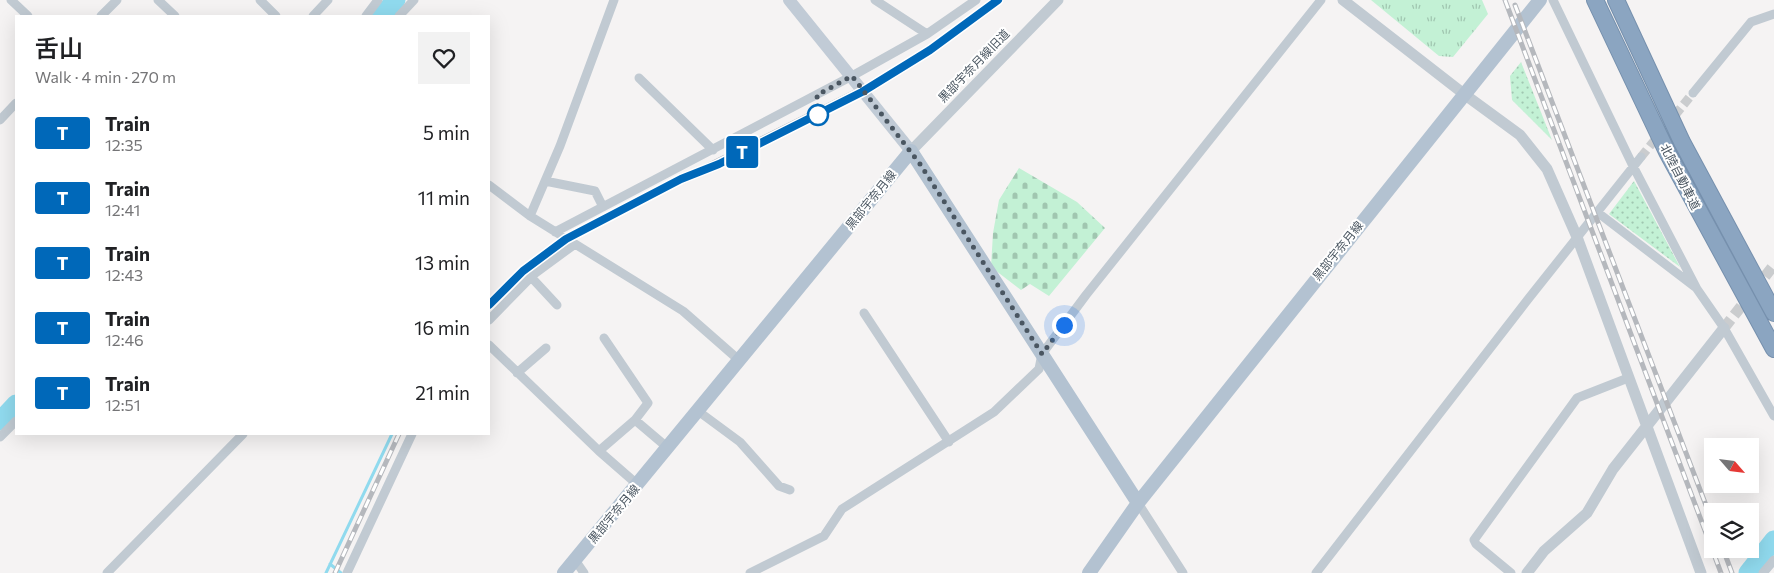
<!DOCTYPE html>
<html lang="en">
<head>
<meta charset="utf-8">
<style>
	body { margin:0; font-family:Commissioner,"Noto Sans JP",sans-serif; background:#f2f2f2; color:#202124; height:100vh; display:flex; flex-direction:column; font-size:19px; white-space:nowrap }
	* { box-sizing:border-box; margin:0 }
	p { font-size:16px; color:#757577 }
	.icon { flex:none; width:28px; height:28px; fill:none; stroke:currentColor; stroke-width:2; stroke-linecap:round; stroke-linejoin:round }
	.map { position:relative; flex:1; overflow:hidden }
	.details { position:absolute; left:15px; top:15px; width:475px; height:420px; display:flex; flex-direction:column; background:#fff; border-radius:0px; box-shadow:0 5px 20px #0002 }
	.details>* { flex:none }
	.badge { padding:0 10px; border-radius:4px; font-size:18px; line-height:32px }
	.needle { width:32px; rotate:118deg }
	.controls { position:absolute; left:1704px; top:438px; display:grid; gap:10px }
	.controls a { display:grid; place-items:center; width:55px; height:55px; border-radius:0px; background:#fff; box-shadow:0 5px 20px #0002; font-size:25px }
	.you { position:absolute; width:25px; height:25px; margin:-12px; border:4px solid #fff; border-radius:50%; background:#1a73e8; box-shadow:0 0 0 8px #1a73e833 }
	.map>.badge { position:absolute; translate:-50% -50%; box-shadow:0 0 0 2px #fff }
	.round { display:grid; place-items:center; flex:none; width:52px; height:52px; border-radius:0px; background:#f2f2f2 }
	.head { display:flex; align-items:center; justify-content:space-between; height:85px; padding:0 20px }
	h1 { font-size:24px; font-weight:600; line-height:38px }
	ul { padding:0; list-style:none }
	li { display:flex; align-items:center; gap:15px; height:65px; padding:0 20px }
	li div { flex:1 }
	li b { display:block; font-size:19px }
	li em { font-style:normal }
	li .badge { min-width:55px; font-weight:700; text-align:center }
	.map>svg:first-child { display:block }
	.grass { fill:url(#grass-dots) }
	.cemetery { fill:url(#cemetery-stones) }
	.park { fill:url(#park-tufts) }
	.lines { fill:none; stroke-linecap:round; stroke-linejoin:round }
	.stream { stroke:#90daee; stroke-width:3 }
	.river { stroke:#90daee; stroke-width:19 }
	.minor-tunnel { stroke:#caccce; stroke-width:9; stroke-dasharray:9 4.5; stroke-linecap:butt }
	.tertiary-tunnel { stroke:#caccce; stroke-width:11; stroke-dasharray:11 5.5; stroke-linecap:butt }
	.motorway-casing { stroke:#7690ad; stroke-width:18 }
	.minor { stroke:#c1cad2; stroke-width:9 }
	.tertiary { stroke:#c1cad2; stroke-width:11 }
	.secondary { stroke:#c1cbd6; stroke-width:12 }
	.primary { stroke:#b3c2d1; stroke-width:14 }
	.motorway { stroke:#8ba5c1; stroke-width:16 }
	.rail-casing { stroke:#b5b8bd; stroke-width:5 }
	.rail { stroke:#fff; stroke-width:3; stroke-dasharray:9; stroke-linecap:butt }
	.line-casing { stroke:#fff; stroke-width:11 }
	.line { stroke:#0068b9; stroke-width:8 }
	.walk { stroke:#4a5661; stroke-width:5; stroke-dasharray:0 9 }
	.stop-dot { fill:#fff; stroke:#0068b9; stroke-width:2.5 }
	.labels { text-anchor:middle; stroke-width:4; stroke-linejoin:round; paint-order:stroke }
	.street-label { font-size:12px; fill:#4a5661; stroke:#fff }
</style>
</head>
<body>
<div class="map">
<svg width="1774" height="573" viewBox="0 0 1774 573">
	<defs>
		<pattern id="grass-dots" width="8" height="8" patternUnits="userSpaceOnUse" patternTransform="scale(1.25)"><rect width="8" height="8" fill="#c3f1d5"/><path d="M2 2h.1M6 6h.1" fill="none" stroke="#a0c6b0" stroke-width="1.8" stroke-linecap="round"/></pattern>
		<pattern id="cemetery-stones" width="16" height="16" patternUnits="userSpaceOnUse" patternTransform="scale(1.25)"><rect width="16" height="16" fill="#c3f1d5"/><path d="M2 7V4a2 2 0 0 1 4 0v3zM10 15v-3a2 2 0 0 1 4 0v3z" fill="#a0c6b0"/></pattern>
		<pattern id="park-tufts" width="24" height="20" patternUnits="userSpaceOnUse" patternTransform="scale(1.25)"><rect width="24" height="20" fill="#c3f1d5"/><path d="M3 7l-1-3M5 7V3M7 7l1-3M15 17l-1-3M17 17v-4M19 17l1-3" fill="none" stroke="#a0c6b0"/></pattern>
	</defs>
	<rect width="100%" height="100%" fill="#f5f3f3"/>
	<path class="grass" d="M1521 62 1552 140 1512 100 1510 76Z
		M1634 181 1680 267 1609 214Z"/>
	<path class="cemetery" d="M1019 168 1077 202 1105 228 1049 296 1030 284 1021 290 991 267 993 233 999 200Z"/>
	<path class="park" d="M1371 0H1482L1488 14 1453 57 1439 56Z"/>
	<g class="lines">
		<path class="stream" d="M330 564 341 573
			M326 573 392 434"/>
		<path class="river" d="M381 16 396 0
			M0 421 16 404
			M1748 573 1774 540"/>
		<path class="minor-tunnel" d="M1641 157 1693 93"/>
		<path class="tertiary-tunnel" d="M1724 328 1774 265"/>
		<g class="motorway-casing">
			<path id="motorway" d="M1595 0 1667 152 1774 349
				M1616 0 1682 142 1774 313"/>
		</g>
		<path class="minor" d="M11 0 28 16
			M158 0 175 16
			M260 0 276 16
			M875 0 927 34
			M1553 0 1633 166 1697 289 1724 328 1774 416
			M101 16 117 0
			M313 16 328 0
			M366 16 378 0
			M399 16 414 0
			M639 78 713 150
			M1693 93 1751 22 1774 14
			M0 120 16 103
			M545 181 595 191 603 207
			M489 185 530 216 683 311 740 361
			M1597 212 1695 287
			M530 216 560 146 614 0
			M555 232 852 76 927 34 976 0
			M531 277 557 305
			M864 313 949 442
			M489 320 534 274 575 244
			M604 338 648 403 635 420
			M489 345 599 451 635 420 668 448
			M517 373 546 348
			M698 411 740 442 779 486 790 490
			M0 437 16 421
			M599 451 638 485
			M1138 503 1183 573
			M575 560 584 573
			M107 573 243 434
			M347 573 412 434
			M750 573 824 536 842 509 994 412 1039 369 1042 354 1086 295 1321 0
			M1316 573 1529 298 1641 157
			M1511 573 1476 544 1474 540 1577 398 1628 378
			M1763 573 1774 560"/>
		<path class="tertiary" d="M1343 0 1464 94 1520 135 1547 169 1577 237 1701 573
			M911 151 1058 0
			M1527 573 1544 551 1587 513 1613 469 1724 328"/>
		<path class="secondary" d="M789 0 911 151"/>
		<path class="primary" d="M564 573 911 151 1138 503
			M1089 573 1138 503 1540 0"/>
		<use href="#motorway" class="motorway"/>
		<g class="rail-casing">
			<path id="rail" d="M1505 0 1721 573
				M1515 5 1712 521
				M889 75 930 51 998 0
				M489 305C522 273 555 245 595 222L895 72
				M1723 549 1732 573
				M335 573 399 434"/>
		</g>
		<use href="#rail" class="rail"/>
	</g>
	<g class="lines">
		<g class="line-casing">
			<path id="line" d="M489 305 523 271 566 239 681 179 719 164 862 92 930 50 998 0"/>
		</g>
		<use href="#line" class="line"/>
		<path class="walk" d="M818 115 817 95 852 76 920 164 1042 354 1064 325"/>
	</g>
	<circle class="stop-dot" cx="818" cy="115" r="10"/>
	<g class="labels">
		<g class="street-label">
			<text transform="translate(974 66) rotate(-46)" y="4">黒部宇奈月線旧道</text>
			<text transform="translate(1680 177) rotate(63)" y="4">北陸自動車道</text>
			<text transform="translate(871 200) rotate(-51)" y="4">黒部宇奈月線</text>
			<text transform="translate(1338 251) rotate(-51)" y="4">黒部宇奈月線</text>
			<text transform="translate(614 514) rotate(-50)" y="4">黒部宇奈月線</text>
		</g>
	</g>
</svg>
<div class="controls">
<a><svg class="needle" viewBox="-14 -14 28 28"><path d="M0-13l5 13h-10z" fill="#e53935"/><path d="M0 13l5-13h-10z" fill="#757577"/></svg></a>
<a><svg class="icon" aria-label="layers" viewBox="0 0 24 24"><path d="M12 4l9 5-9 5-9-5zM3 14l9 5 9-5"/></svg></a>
</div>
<div class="you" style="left:1064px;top:325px"></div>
<b class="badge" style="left:742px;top:152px;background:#0068b9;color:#fff">T</b>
<section class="details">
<div class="head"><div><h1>舌山</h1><p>Walk · 4 min · 270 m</p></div><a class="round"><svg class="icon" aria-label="heart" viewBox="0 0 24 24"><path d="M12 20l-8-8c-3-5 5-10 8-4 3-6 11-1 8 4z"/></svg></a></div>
<ul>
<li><span class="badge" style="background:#0068b9;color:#fff">T</span><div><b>Train</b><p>12:35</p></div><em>5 min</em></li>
<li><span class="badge" style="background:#0068b9;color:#fff">T</span><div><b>Train</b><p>12:41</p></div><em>11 min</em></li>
<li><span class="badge" style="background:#0068b9;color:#fff">T</span><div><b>Train</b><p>12:43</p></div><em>13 min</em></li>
<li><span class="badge" style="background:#0068b9;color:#fff">T</span><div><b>Train</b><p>12:46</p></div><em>16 min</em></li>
<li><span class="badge" style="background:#0068b9;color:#fff">T</span><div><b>Train</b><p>12:51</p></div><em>21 min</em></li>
</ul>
</section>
</div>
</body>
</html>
